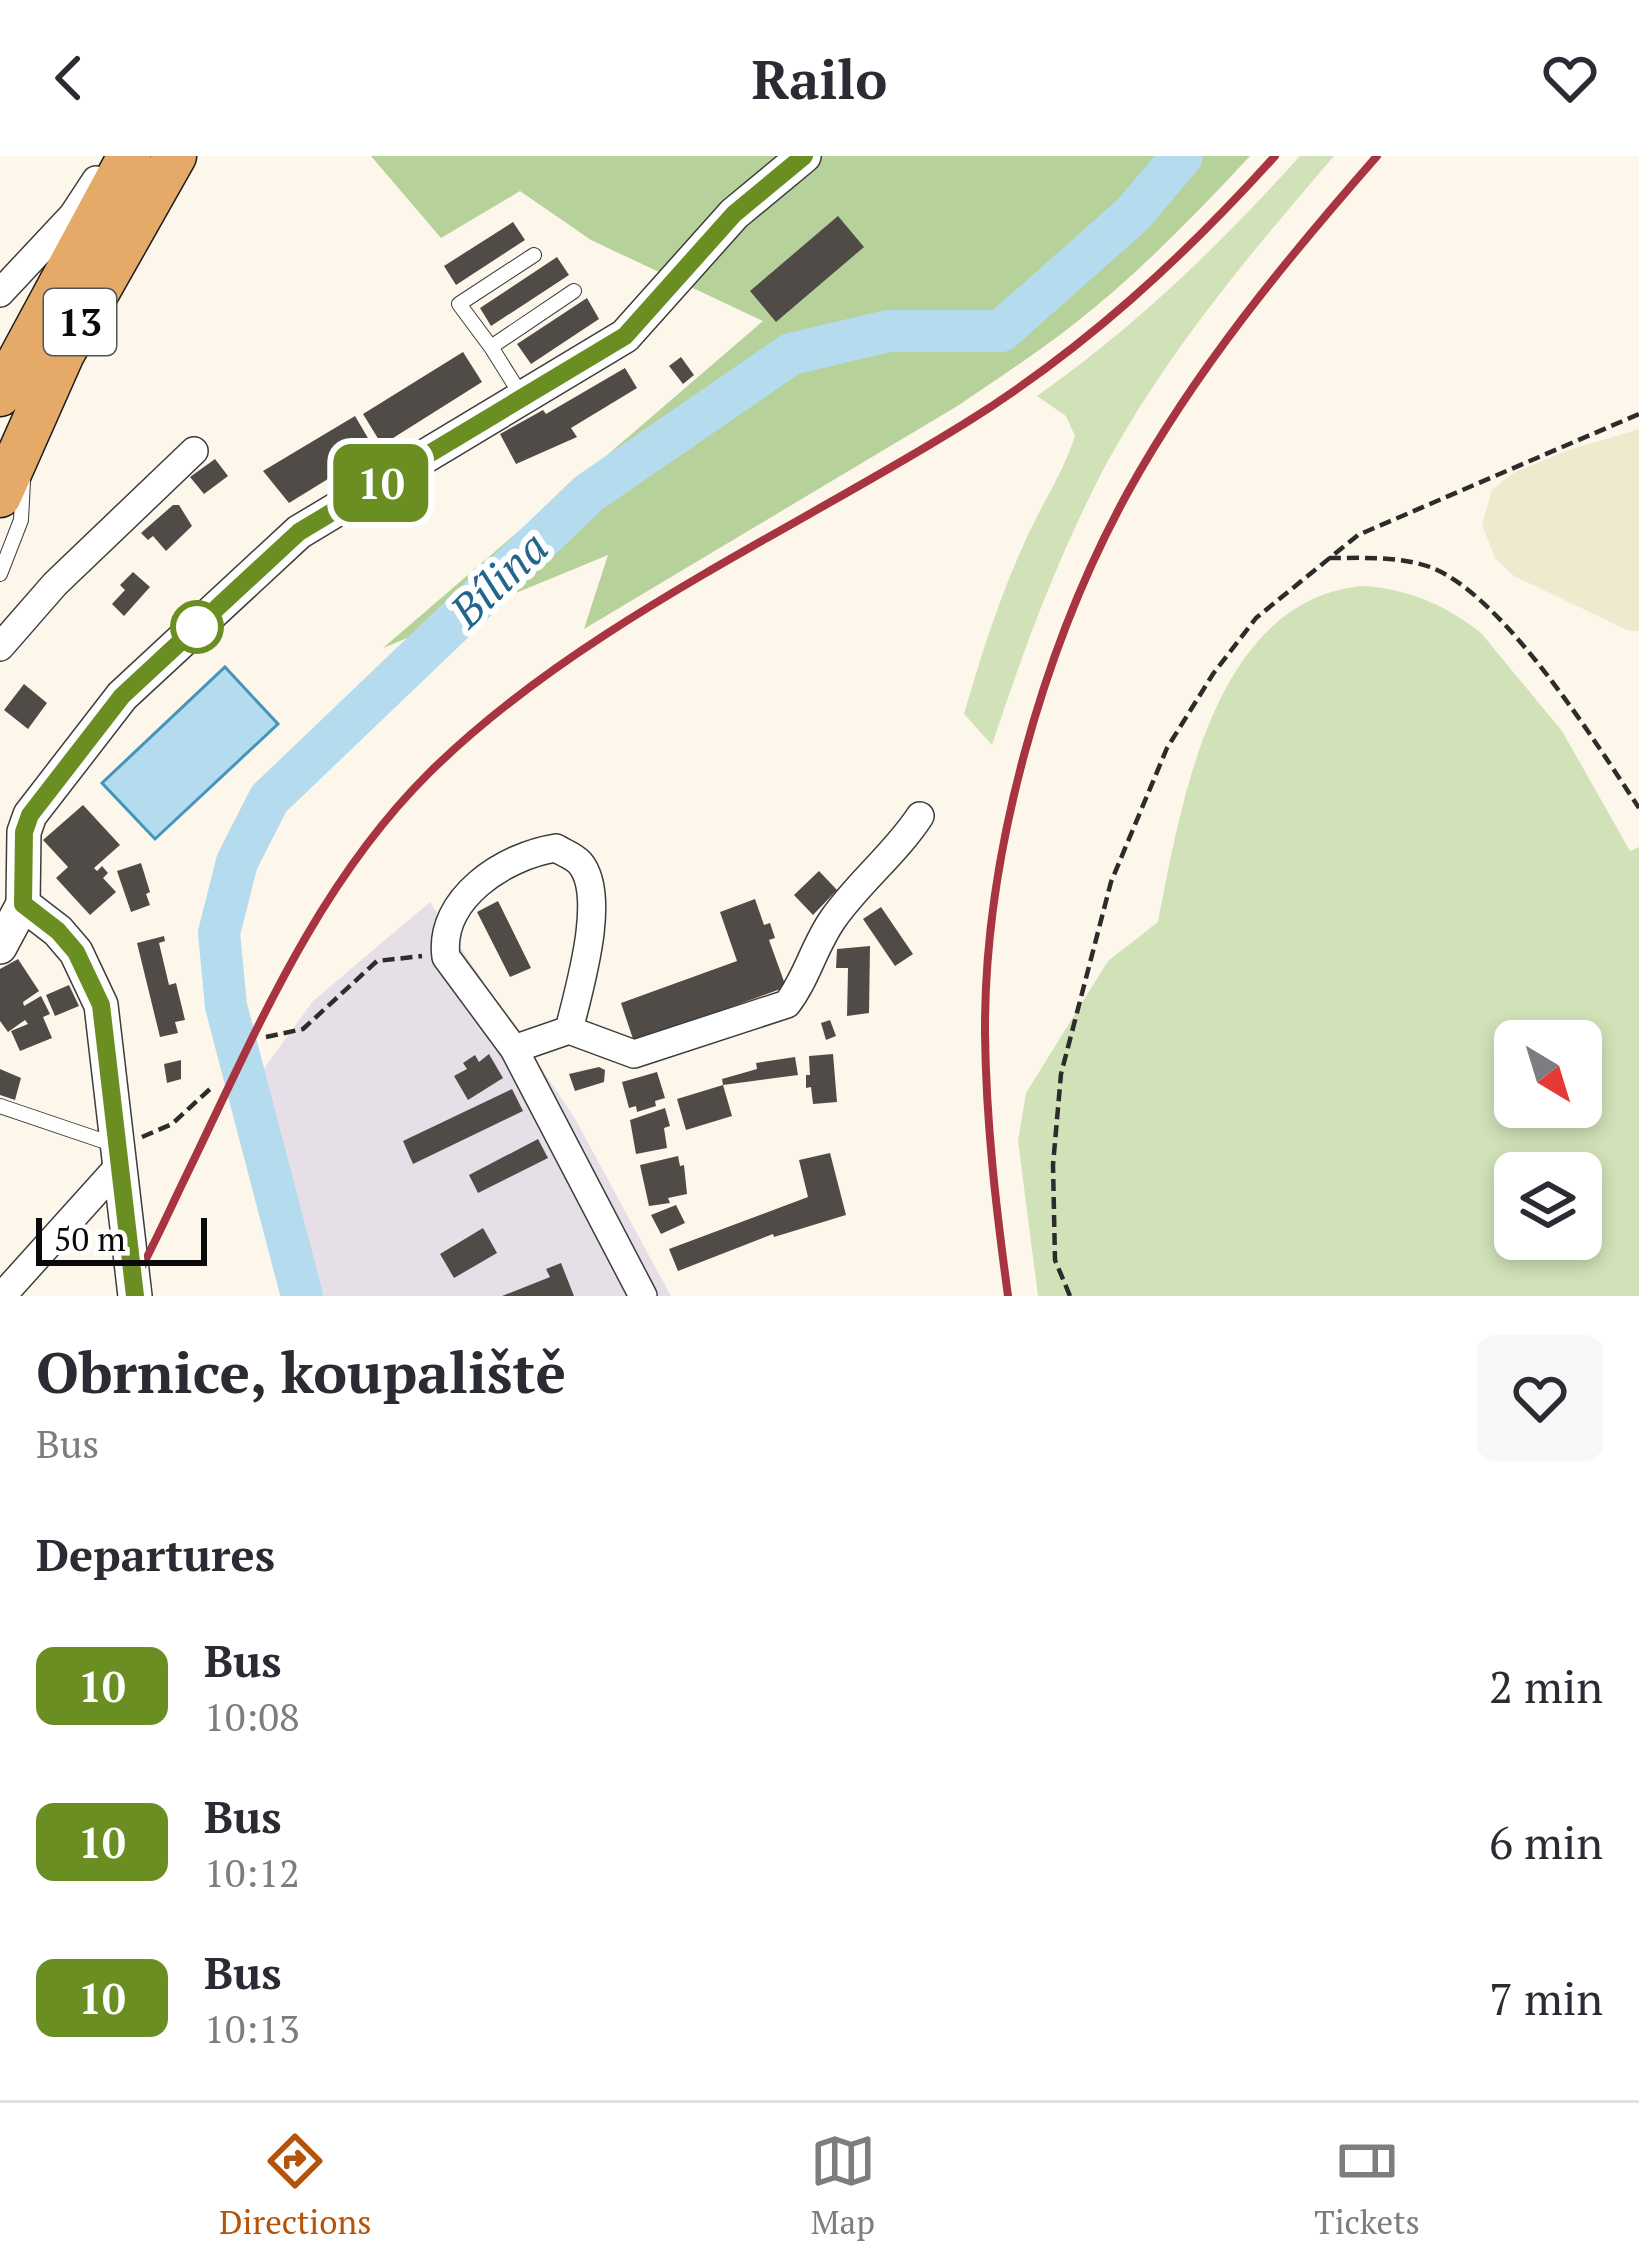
<!DOCTYPE html>
<html lang="en">
<head>
<meta charset="utf-8">
<style>
	body { margin:0; font-family:"PT Serif",serif; background:#f7f7f7; color:#2b2b33; height:100vh; display:flex; flex-direction:column; font-size:45px; white-space:nowrap }
	* { box-sizing:border-box; margin:0 }
	p { font-size:39px; color:#7c7c81 }
	.icon { flex:none; width:66px; height:66px; fill:none; stroke:currentColor; stroke-width:2; stroke-linecap:round; stroke-linejoin:round }
	.map { position:relative; height:1140px; overflow:hidden }
	.sheet { display:flex; flex-direction:column; background:#fff; flex:1 }
	.sheet>* { flex:none }
	.badge { padding:0 24px; border-radius:18px; font-size:42px; line-height:78px }
	.needle { width:78px; rotate:142deg }
	.buttons { position:absolute; left:1494px; top:864px; display:grid; gap:24px }
	.buttons a { display:grid; place-items:center; width:108px; height:108px; border-radius:18px; background:#fff; box-shadow:0 6px 18px #0003; font-size:60px }
	.scale { position:absolute; left:36px; bottom:30px; width:171px; box-sizing:border-box; padding-left:12px; border:6px solid #0a0a0a; border-top:0; font-size:33px; line-height:42px; white-space:nowrap; color:#0a0a0a; -webkit-text-stroke:9px #fff; paint-order:stroke }
	.map>.badge { position:absolute; translate:-50% -50%; box-shadow:0 0 0 6px #fff }
	h2 { padding:0 36px; font-size:45px; line-height:108px }
	.round { display:grid; place-items:center; flex:none; width:126px; height:126px; border-radius:18px; background:#f7f7f7 }
	.head { display:flex; align-items:center; justify-content:space-between; height:204px; padding:0 36px }
	h1 { font-size:57px; font-weight:800; line-height:90px }
	ul { padding:0; list-style:none }
	li { display:flex; align-items:center; gap:36px; height:156px; padding:0 36px }
	li div { flex:1 }
	li b { display:block; font-size:45px }
	li em { font-style:normal }
	li .badge { min-width:132px; font-weight:700; text-align:center }
	header { display:flex; justify-content:space-between; align-items:center; height:156px; padding:0 36px; background:#fff; font-size:54px; font-weight:800 }
	.tabs { display:flex; justify-content:space-around; align-items:center; height:168px; border-top:3px solid #e1e1e2; background:#fff; font-size:33px; color:#7c7c81 }
	.tabs a { display:grid; justify-items:center; gap:6px }
	.tabs .on { color:#b45309 }
	.map>svg:first-child { display:block }
	.industrial { fill:#e6dfe8 }
	.farmland { fill:#efeacd }
	.green { fill:#d1e2b8; fill-rule:evenodd }
	.forest { fill:#b6d199 }
	.water { fill:#b4dcee; stroke:#4494bc; stroke-width:3 }
	.lines { fill:none; stroke-linecap:round; stroke-linejoin:round }
	.river { stroke:#b4dcee; stroke-width:42 }
	.building { fill:#514b48 }
	.service-casing { stroke:#3d3d3d; stroke-width:16 }
	.minor-casing { stroke:#3d3d3d; stroke-width:30 }
	.tertiary-casing { stroke:#3d3d3d; stroke-width:36 }
	.trunk-casing { stroke:#1b1b1b; stroke-width:45 }
	.path { stroke:#2c2c2c; stroke-width:4.5; stroke-dasharray:12 6; stroke-linecap:butt }
	.service { stroke:#fff; stroke-width:14 }
	.minor { stroke:#fff; stroke-width:27 }
	.tertiary { stroke:#fff; stroke-width:33 }
	.trunk { stroke:#e5aa68; stroke-width:42 }
	.rail { stroke:#a83442; stroke-width:8 }
	.line-casing { stroke:#fff; stroke-width:27 }
	.line { stroke:#6b8e23; stroke-width:18 }
	.stop-dot { fill:#fff; stroke:#6b8e23; stroke-width:6 }
	.labels { text-anchor:middle; stroke-width:12; stroke-linejoin:round; paint-order:stroke }
	.shield { fill:#fff; stroke:#545454; stroke-width:3 }
	.shield-label { font-size:39px; font-weight:bold; fill:#0a0a0a }
	.water-label { font-size:45px; font-style:italic; fill:#24658b; stroke:#fff }
</style>
</head>
<body>
<header><svg class="icon" aria-label="back" viewBox="0 0 24 24"><path d="M15 5l-7 7 7 7"/></svg>Railo<svg class="icon" aria-label="heart" viewBox="0 0 24 24"><path d="M12 20l-8-8c-3-5 5-10 8-4 3-6 11-1 8 4z"/></svg></header>
<div class="map">
<svg width="1639" height="1140" viewBox="0 0 1639 1140">
	<rect width="100%" height="100%" fill="#fcf7ea"/>
	<path class="industrial" d="M430 746 574 961 671 1140H309L257 922 313 845Z"/>
	<path class="farmland" d="M1639 273V475H1629L1514 420 1495 402 1482 369 1492 334 1513 317 1566 295Z"/>
	<path class="green" d="M1300 0H1334C1247 101 1158 207 1097 326 1054 411 1022 498 992 589L964 558C981 500 998 445 1023 390 1039 352 1062 320 1075 280L1066 260 1037 240C1136 170 1219 90 1300 0Z
		M1361 430C1404 431 1448 450 1481 477L1562 575 1630 695 1639 691V1140H1038L1018 985 1026 937 1108 805 1158 766C1181 650 1212 446 1361 430ZM1581 885V951H1515V885ZM1581 1017V1083H1515V1017Z"/>
	<path class="forest" d="M371 0H1250C1194 60 1138 118 1074 168 1037 197 997 223 959 249L584 473 608 399 383 492 763 165 591 84 520 35 441 82Z"/>
	<path class="water" d="M225 511 278 568 155 683 102 627Z"/>
	<g class="lines">
		<path class="river" d="M302 1140 226 850 219 777 237 706 269 643 589 337 791 198 888 175H1001L1133 58 1182 0"/>
	</g>
	<path class="building" d="M838 60 864 91 776 166 750 135Z
		M513 66 525 84 456 129 444 110Z
		M557 101 569 119 491 170 480 152Z
		M587 142 599 163 531 208 517 188Z
		M463 196 482 226 382 289 363 258Z
		M681 201 694 219 683 228 669 210Z
		M625 212 637 232 571 272 577 281 516 308 500 278 543 254 546 258Z
		M355 260 375 294 289 347 263 315Z
		M215 303 228 320 204 338 190 321Z
		M173 349H179L192 370 166 395 153 380 148 384 141 377Z
		M133 416 150 431 124 460 112 448 125 434 120 429Z
		M24 528 47 547 28 573 4 554Z
		M83 649 120 689 94 712 97 715 102 710 108 717 103 722 116 736 90 759 56 722 68 711 43 684Z
		M141 707 150 736 146 738 150 749 131 756 117 715Z
		M819 715 837 734 813 759 794 739Z
		M755 743 764 769 770 767 775 782 769 784 786 831 634 886 621 847 737 805 720 756Z
		M498 745 531 812 510 821 477 756Z
		M881 751 913 798 895 810 863 763Z
		M164 780 165 785 159 787 169 829 176 827 185 864 175 866 178 877 160 881 137 787Z
		M870 790 869 857 847 860 848 812H836L837 793Z
		M18 803 39 835 23 846 24 850 41 840 50 858 43 861 52 882 20 895 11 875 28 868 25 864 8 876 0 865V813Z
		M69 829 79 850 55 860 46 839Z
		M830 864 836 880 826 884 821 867Z
		M489 898 503 922 468 944 454 920 467 913 463 907 475 899 479 906Z
		M833 898 837 946 813 948 811 931 806 932V919H810L809 900Z
		M795 901 798 919 723 929 722 923 757 913 756 907Z
		M181 904V923L167 927 164 908Z
		M599 911 605 914 604 926 575 935 569 918Z
		M0 913 21 922 15 944 0 939Z
		M657 916 665 942 655 945 656 950 637 956 636 950 629 952 622 926Z
		M723 929 732 960 686 974 677 943Z
		M512 933 523 955 413 1008 403 985Z
		M665 952 670 970 664 972 667 992 636 998 630 964Z
		M538 983 548 1002 478 1037 469 1019Z
		M830 997 846 1059 774 1081 773 1078 678 1115 669 1093 808 1041 799 1004Z
		M678 1000 680 1010 684 1009 687 1038 668 1042 670 1047 649 1050 640 1009Z
		M676 1049 685 1067 661 1078 651 1059Z
		M483 1072 497 1097 454 1122 440 1098Z
		M561 1107 574 1140H502L550 1121 546 1113Z"/>
	<g class="lines">
		<g class="service-casing">
			<path id="service" d="M491 191 459 148 534 99
				M523 242 491 191 574 135
				M0 418 21 364 23 325
				M0 950 115 989"/>
		</g>
		<g class="minor-casing">
			<path id="minor" d="M0 137 73 59 96 24
				M0 491 55 428 194 295
				M514 893 569 874
				M2 1140 119 1010
				M643 1140 514 893 446 801C438 743 504 700 556 692 564 697 574 700 580 707 608 740 578 836 569 874L634 898 787 848C807 822 814 790 833 763 859 726 895 698 920 660"/>
		</g>
		<g class="tertiary-casing">
			<path id="tertiary" d="M23 748 58 775 76 796 101 849 135 1140
				M0 791 23 748 24 676 30 659 122 540 299 376 625 180 734 58 804 0"/>
		</g>
		<g class="trunk-casing">
			<path id="trunk" d="M0 239 129 0
				M0 340 63 198 175 0"/>
		</g>
		<path class="path" d="M1329 402C1362 402 1399 400 1430 411 1503 438 1596 587 1639 652
			M266 881 303 873 377 805 422 800
			M142 981 172 968 210 933
			M1070 1140 1055 1104 1053 1009 1061 918 1111 726 1167 592 1213 518 1256 462 1358 379 1639 258"/>
		<use href="#service" class="service"/>
		<use href="#minor" class="minor"/>
		<use href="#tertiary" class="tertiary"/>
		<use href="#trunk" class="trunk"/>
		<path class="rail" d="M126 1140C149 1101 167 1059 187 1018 255 878 316 729 429 617 576 471 791 376 967 266 1084 193 1183 102 1275 0
			M1008 1140C996 1052 986 966 985 877 984 700 1043 491 1128 336 1196 213 1285 105 1377 0"/>
	</g>
	<g class="lines">
		<g class="line-casing">
			<path id="line" d="M135 1140 101 849 76 796 58 775 23 748 24 676 30 659 122 540 299 376 625 180 734 58 804 0"/>
		</g>
		<use href="#line" class="line"/>
	</g>
	<circle class="stop-dot" cx="197" cy="471" r="24"/>
	<g class="labels">
		<rect class="shield" x="44" y="133" width="72" height="66" rx="9"/>
		<g class="shield-label">
			<text x="80" y="180">13</text>
		</g>
		<g class="water-label">
			<text transform="translate(499 423) rotate(-44)" y="16">Bílina</text>
		</g>
	</g>
</svg>
<div class="buttons">
<a><svg class="needle" viewBox="-14 -14 28 28"><path d="M0-13l5 13h-10z" fill="#e53935"/><path d="M0 13l5-13h-10z" fill="#7c7c81"/></svg></a>
<a><svg class="icon" aria-label="layers" viewBox="0 0 24 24"><path d="M12 4l9 5-9 5-9-5zM3 14l9 5 9-5"/></svg></a>
</div>
<div class="scale">50 m</div>
<b class="badge" style="left:381px;top:327px;background:#6b8e23;color:#fff">10</b>
</div>
<section class="sheet">
<div class="head"><div><h1>Obrnice, koupaliště</h1><p>Bus</p></div><a class="round"><svg class="icon" aria-label="heart" viewBox="0 0 24 24"><path d="M12 20l-8-8c-3-5 5-10 8-4 3-6 11-1 8 4z"/></svg></a></div>
<h2>Departures</h2>
<ul>
<li><span class="badge" style="background:#6b8e23;color:#fff">10</span><div><b>Bus</b><p>10:08</p></div><em>2 min</em></li>
<li><span class="badge" style="background:#6b8e23;color:#fff">10</span><div><b>Bus</b><p>10:12</p></div><em>6 min</em></li>
<li><span class="badge" style="background:#6b8e23;color:#fff">10</span><div><b>Bus</b><p>10:13</p></div><em>7 min</em></li>
</ul>
</section>
<nav class="tabs">
<a class="on"><svg class="icon" aria-label="directions" viewBox="0 0 24 24"><path d="M12 3l9 9-9 9-9-9zM9 14v-3h6M13 9l2 2-2 2"/></svg>Directions</a>
<a><svg class="icon" aria-label="map" viewBox="0 0 24 24"><path d="M3 6l6-2 6 2 6-2v14l-6 2-6-2-6 2zM9 4v14M15 6v14"/></svg>Map</a>
<a><svg class="icon" aria-label="tickets" viewBox="0 0 24 24"><path d="M3 7h18v10H3zM15 7v10"/></svg>Tickets</a>
</nav>
</body>
</html>
